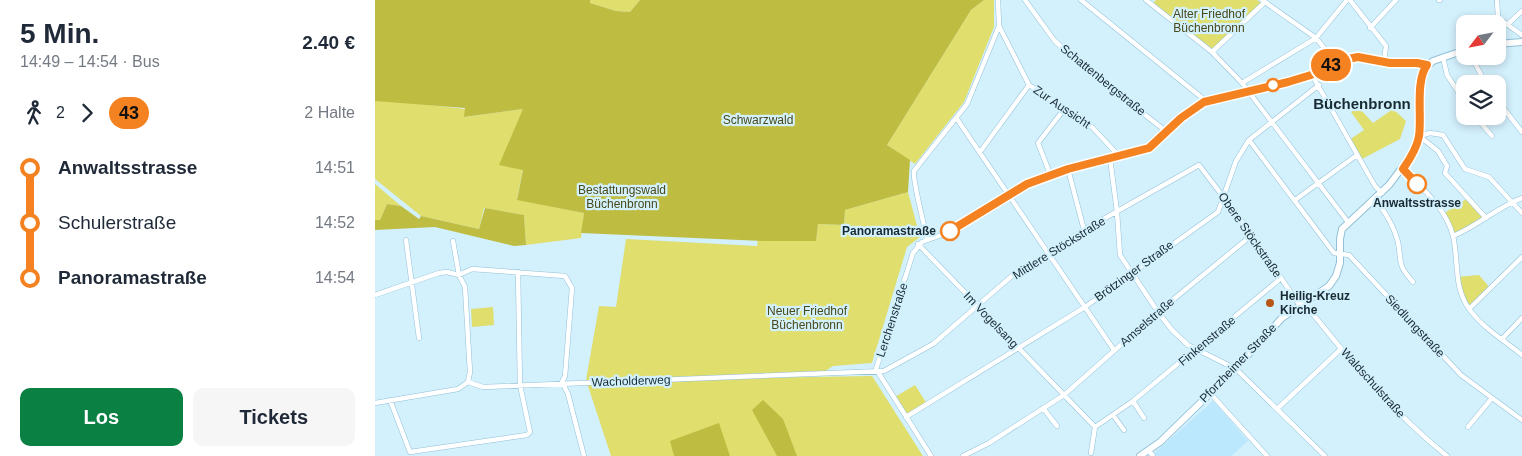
<!DOCTYPE html>
<html lang="de">
<head>
<meta charset="utf-8">
<style>
	body { margin:0; font-family:Arial,sans-serif; background:#f6f6f7; color:#1f2937; height:100vh; display:flex; flex-direction:column; font-size:19px; white-space:nowrap }
	* { box-sizing:border-box; margin:0 }
	p { font-size:16px; color:#747a83 }
	.icon { flex:none; width:28px; height:28px; fill:none; stroke:currentColor; stroke-width:2; stroke-linecap:round; stroke-linejoin:round }
	.map { position:relative; flex:1; overflow:hidden }
	.panel { display:flex; flex-direction:column; background:#fff; width:375px }
	.panel>* { flex:none }
	.badge { padding:0 10px; border-radius:16px; font-size:18px; line-height:32px }
	.needle { width:32px; rotate:238deg }
	.fabs { position:absolute; left:1081px; top:15px; display:grid; gap:10px }
	.fabs a { display:grid; place-items:center; width:50px; height:50px; border-radius:10px; background:#fff; box-shadow:0 2px 8px #0003; font-size:25px }
	.map>.badge { position:absolute; translate:-50% -50%; box-shadow:0 0 0 2px #fff }
	.legs { display:flex; align-items:center; gap:8px; height:55px; padding:0 20px; font-size:16px }
	.legs p { margin-inline-start:auto }
	.head { display:flex; align-items:center; justify-content:space-between; height:85px; padding:0 20px }
	h1 { font-size:28px; font-weight:800; line-height:38px }
	.primary-button { display:flex; gap:10px; margin-top:auto; padding:10px 20px }
	.primary-button a { flex:1; height:58px; border-radius:10px; background:#0b8043; color:#fff; font-size:20px; font-weight:800; line-height:58px; text-align:center }
	.primary-button a+a { background:#f6f6f7; color:#1f2937 }
	ul { padding:0 20px; list-style:none }
	li { display:flex; align-items:center; gap:18px; height:55px; font-size:19px }
	li i { display:grid; place-items:center; width:8px; height:100%; margin:0 6px; background:currentColor }
	li i::after { content:''; width:12px; height:12px; margin:-6px; border:4px solid; border-radius:50%; background:#fff }
	li p { margin-inline-start:auto }
	li:first-child i { background:linear-gradient(#0000 50%,currentColor 0) }
	li:last-child i { background:linear-gradient(currentColor 50%,#0000 0) }
	main { display:flex; flex:1; min-height:0 }
	.map>svg:first-child { display:block }
	.built { fill:#bbe8fd }
	.green { fill:#e0de6d }
	.forest { fill:#bfbc42 }
	.lines { fill:none; stroke-linecap:round; stroke-linejoin:round }
	.minor-casing { stroke:#92c1d7; stroke-width:5.5 }
	.secondary-casing { stroke:#92c1d7; stroke-width:8 }
	.minor { stroke:#fff; stroke-width:4.5 }
	.secondary { stroke:#fff; stroke-width:6 }
	.line-1-casing { stroke:#fff; stroke-width:11 }
	.line-1 { stroke:#f58220; stroke-width:8 }
	.stop-1-dot { fill:#fff; stroke:#f58220; stroke-width:2.5 }
	.poi-dot { fill:#b75616; stroke:#d3f0fd; stroke-width:2 }
	.labels { text-anchor:middle; stroke-width:4.5; stroke-linejoin:round; paint-order:stroke }
	.park-label { font-size:12px; fill:#494818; stroke:#d3f0fd }
	.street-label { font-size:12px; fill:#182b33; stroke:#d3f0fd }
	.stop-label { font-size:12px; font-weight:bold; fill:#182b33; stroke:#d3f0fd }
	.poi-label { font-size:12px; font-weight:bold; fill:#182b33; stroke:#d3f0fd; text-anchor:start }
	.quarter-label { font-size:15px; font-weight:bold; fill:#182b33; stroke:#d3f0fd }
</style>
</head>
<body>
<main>
<section class="panel">
<div class="head"><div><h1>5 Min.</h1><p>14:49 – 14:54 · Bus</p></div><b>2.40 €</b></div>
<div class="legs"><svg class="icon" aria-label="walk" viewBox="0 0 24 24"><circle cx="13" cy="4" r="2"/><path d="M13 8l-2 6 4 7M11 14l-3 7M7 12l3-4h3l4 4"/></svg>2<svg class="icon" aria-label="forward" viewBox="0 0 24 24"><path d="M9 5l7 7-7 7"/></svg><b class="badge" style="background:#f58220;color:#111">43</b><p>2 Halte</p></div>
<ul>
<li><i style="color:#f58220"></i><b>Anwaltsstrasse</b><p>14:51</p></li>
<li><i style="color:#f58220"></i><span>Schulerstraße</span><p>14:52</p></li>
<li><i style="color:#f58220"></i><b>Panoramastraße</b><p>14:54</p></li>
</ul>
<div class="primary-button"><a>Los</a><a>Tickets</a></div>
</section>
<div class="map">
<svg width="1147" height="456" viewBox="0 0 1147 456">
	<rect width="100%" height="100%" fill="#d3f0fd"/>
	<path class="built" d="M838 401 873 441 856 456H776Z"/>
	<path class="green" d="M215 0H265L255 12 241 11 215 3Z
		M609 0H619V27L589 102 540 164 512 145 596 10Z
		M781 0H882L886 3 838 50 778 3Z
		M11 100 90 109V117L148 109V169L142 199 209 213 206 238 151 245 149 215 109 208 104 229 46 216 0 179V101Z
		M984 108 998 123 1018 109 1031 121 1025 139 985 160 974 140 989 130 976 112Z
		M0 184 26 206 12 204 5 220H0Z
		M533 192 545 237 532 247 497 363 458 366 449 372 371 374V378L497 376 548 456H236L211 380 224 306 241 307 251 239 382 246 383 238 213 206 441 240 443 224 469 225 470 210Z
		M1093 198 1111 218 1078 236 1068 214Z
		M1104 275 1115 288 1094 309 1081 277Z
		M118 307 119 325 97 327 96 309Z
		M540 385 552 404 531 417 518 398Z"/>
	<path class="forest" d="M0 0H215V3L241 11 255 12 265 0H609L596 10 512 145 535 160 533 192 470 210 469 225 443 224 441 241H388L206 233 209 213 142 200 148 170 124 165 148 109 89 117 90 108 0 101Z
		M12 204 26 206 44 219 46 216 104 229 110 208 149 215 151 245 139 246 60 227 0 230V220H5Z
		M388 400 408 419 422 456H402L377 410Z
		M344 423 355 456H299L295 441Z"/>
	<g class="lines">
		<g class="minor-casing">
			<path id="minor" d="M650 0 679 40 701 61 792 132
				M706 0 826 97 829 102
				M771 0 837 52 867 83 973 222
				M887 0 941 38 961 63
				M975 0 1011 46 1009 61
				M1064 0H1065
				M1123 18 1147 35
				M1087 21 1090 25
				M1120 24 1123 18 1122 0
				M1133 24 1147 11
				M624 26 654 85 717 127 744 156
				M995 28 1021 0
				M837 52 890 2
				M1096 56 1111 84
				M1068 57 1072 75 1090 102
				M937 75 1000 186 1007 193
				M867 83 941 38 972 0
				M1122 100 1147 132
				M1100 116 1117 136
				M582 119 739 350
				M1044 136 1055 133 1068 135 1090 169 1114 177 1147 213
				M1044 136 1063 151 1072 166 1070 173 1111 218
				M874 140 959 253 974 255 1086 375 1147 420
				M605 152 654 85
				M735 158 742 212 745 255 783 312 797 330 813 345 861 369 950 456
				M693 169 709 230
				M1028 169C1047 188 1071 208 1078 236 1084 261 1078 288 1095 310 1108 328 1130 341 1147 355
				M675 174 663 143 690 108
				M1001 199C1010 213 1019 226 1023 242 1027 264 1022 264 1038 282
				M920 200 982 155
				M1078 236C1103 226 1122 207 1147 198
				M31 240 44 338
				M552 240C550 226 537 180 539 171L592 104 624 26 623 0
				M78 241 84 275 90 287 95 372 93 382
				M543 244 720 427
				M0 295 64 273 72 272 84 275 97 269 190 276 197 288 190 376 187 382 193 394 209 456
				M930 304C973 358 1018 413 1072 456
				M1094 309 1147 257
				M1127 339 1147 318
				M835 393 892 456
				M15 400 35 452 152 435 155 432 145 385 143 272
				M758 401 769 418
				M0 403 83 389 93 382 108 387 509 371 558 344 638 275 656 264 709 230 824 165 872 228 925 306
				M668 408 682 426
				M902 409 966 349
				M738 415 749 430
				M531 417 710 307 843 212 861 161 874 140 944 85
				M1093 427 1117 398
				M774 451 778 456
				M716 453 720 427 758 401 905 279
				M556 456 501 369 538 253 547 242 572 233 652 184 693 169 774 148 806 118 829 102 913 82 937 75 968 60 983 57 1015 63H1042L1052 65
				M588 456 614 443 689 395 783 312 877 235"/>
		</g>
		<g class="secondary-casing">
			<path id="secondary" d="M1122 44 1147 42
				M765 456 785 442 854 375 907 318 954 286 961 276 965 263V239L967 229 1014 185 1038 153 1044 136 1046 80 1049 69 1058 61 1090 50"/>
		</g>
		<use href="#minor" class="minor"/>
		<use href="#secondary" class="secondary"/>
	</g>
	<g class="lines">
		<g class="line-1-casing">
			<path id="line-1" d="M575 231 652 184 693 169 774 148 806 118 829 102 913 82 936 75 968 60 983 57 1015 63H1042L1052 65C1040 81 1047 117 1044 136 1042 148 1035 159 1028 169L1042 184"/>
		</g>
		<use href="#line-1" class="line-1"/>
	</g>
	<g class="stop-1-dot">
		<circle cx="898" cy="85" r="6"/>
		<circle cx="1042" cy="184" r="9"/>
		<circle cx="575" cy="231" r="9"/>
	</g>
	<circle class="poi-dot" cx="895" cy="303" r="5"/>
	<g class="labels">
		<g class="park-label">
			<text x="834" y="18">Alter Friedhof<tspan x="834" dy="14">Büchenbronn</tspan></text>
			<text x="383" y="124">Schwarzwald</text>
			<text x="247" y="194">Bestattungswald<tspan x="247" dy="14">Büchenbronn</tspan></text>
			<text x="432" y="315">Neuer Friedhof<tspan x="432" dy="14">Büchenbronn</tspan></text>
		</g>
		<g class="street-label">
			<text transform="translate(728 80) rotate(39)" y="4">Schattenbergstraße</text>
			<text transform="translate(687 107) rotate(34)" y="4">Zur Aussicht</text>
			<text transform="translate(875 235) rotate(55)" y="4">Obere Stöckstraße</text>
			<text transform="translate(684 248) rotate(-32)" y="4">Mittlere Stöckstraße</text>
			<text transform="translate(759 271) rotate(-36)" y="4">Brötzinger Straße</text>
			<text transform="translate(517 320) rotate(-72)" y="4">Lerchenstraße</text>
			<text transform="translate(616 320) rotate(46)" y="4">Im Vogelsang</text>
			<text transform="translate(772 322) rotate(-41)" y="4">Amselstraße</text>
			<text transform="translate(1040 326) rotate(47)" y="4">Siedlungstraße</text>
			<text transform="translate(832 341) rotate(-40)" y="4">Finkenstraße</text>
			<text transform="translate(863 363) rotate(-46)" y="4">Pforzheimer Straße</text>
			<text transform="translate(256 381) rotate(-2)" y="4">Wacholderweg</text>
			<text transform="translate(998 383) rotate(48)" y="4">Waldschulstraße</text>
		</g>
		<g class="stop-label">
			<text x="1042" y="207">Anwaltsstrasse</text>
			<text x="561" y="235" text-anchor="end">Panoramastraße</text>
		</g>
		<g class="poi-label">
			<text x="905" y="300">Heilig-Kreuz<tspan x="905" dy="14">Kirche</tspan></text>
		</g>
		<g class="quarter-label">
			<text x="987" y="109">Büchenbronn</text>
		</g>
	</g>
</svg>
<div class="fabs">
<a><svg class="needle" viewBox="-14 -14 28 28"><path d="M0-13l5 13h-10z" fill="#e53935"/><path d="M0 13l5-13h-10z" fill="#747a83"/></svg></a>
<a><svg class="icon" aria-label="layers" viewBox="0 0 24 24"><path d="M12 4l9 5-9 5-9-5zM3 14l9 5 9-5"/></svg></a>
</div>
<b class="badge" style="left:956px;top:65px;background:#f58220;color:#111">43</b>
</div>
</main>
</body>
</html>
